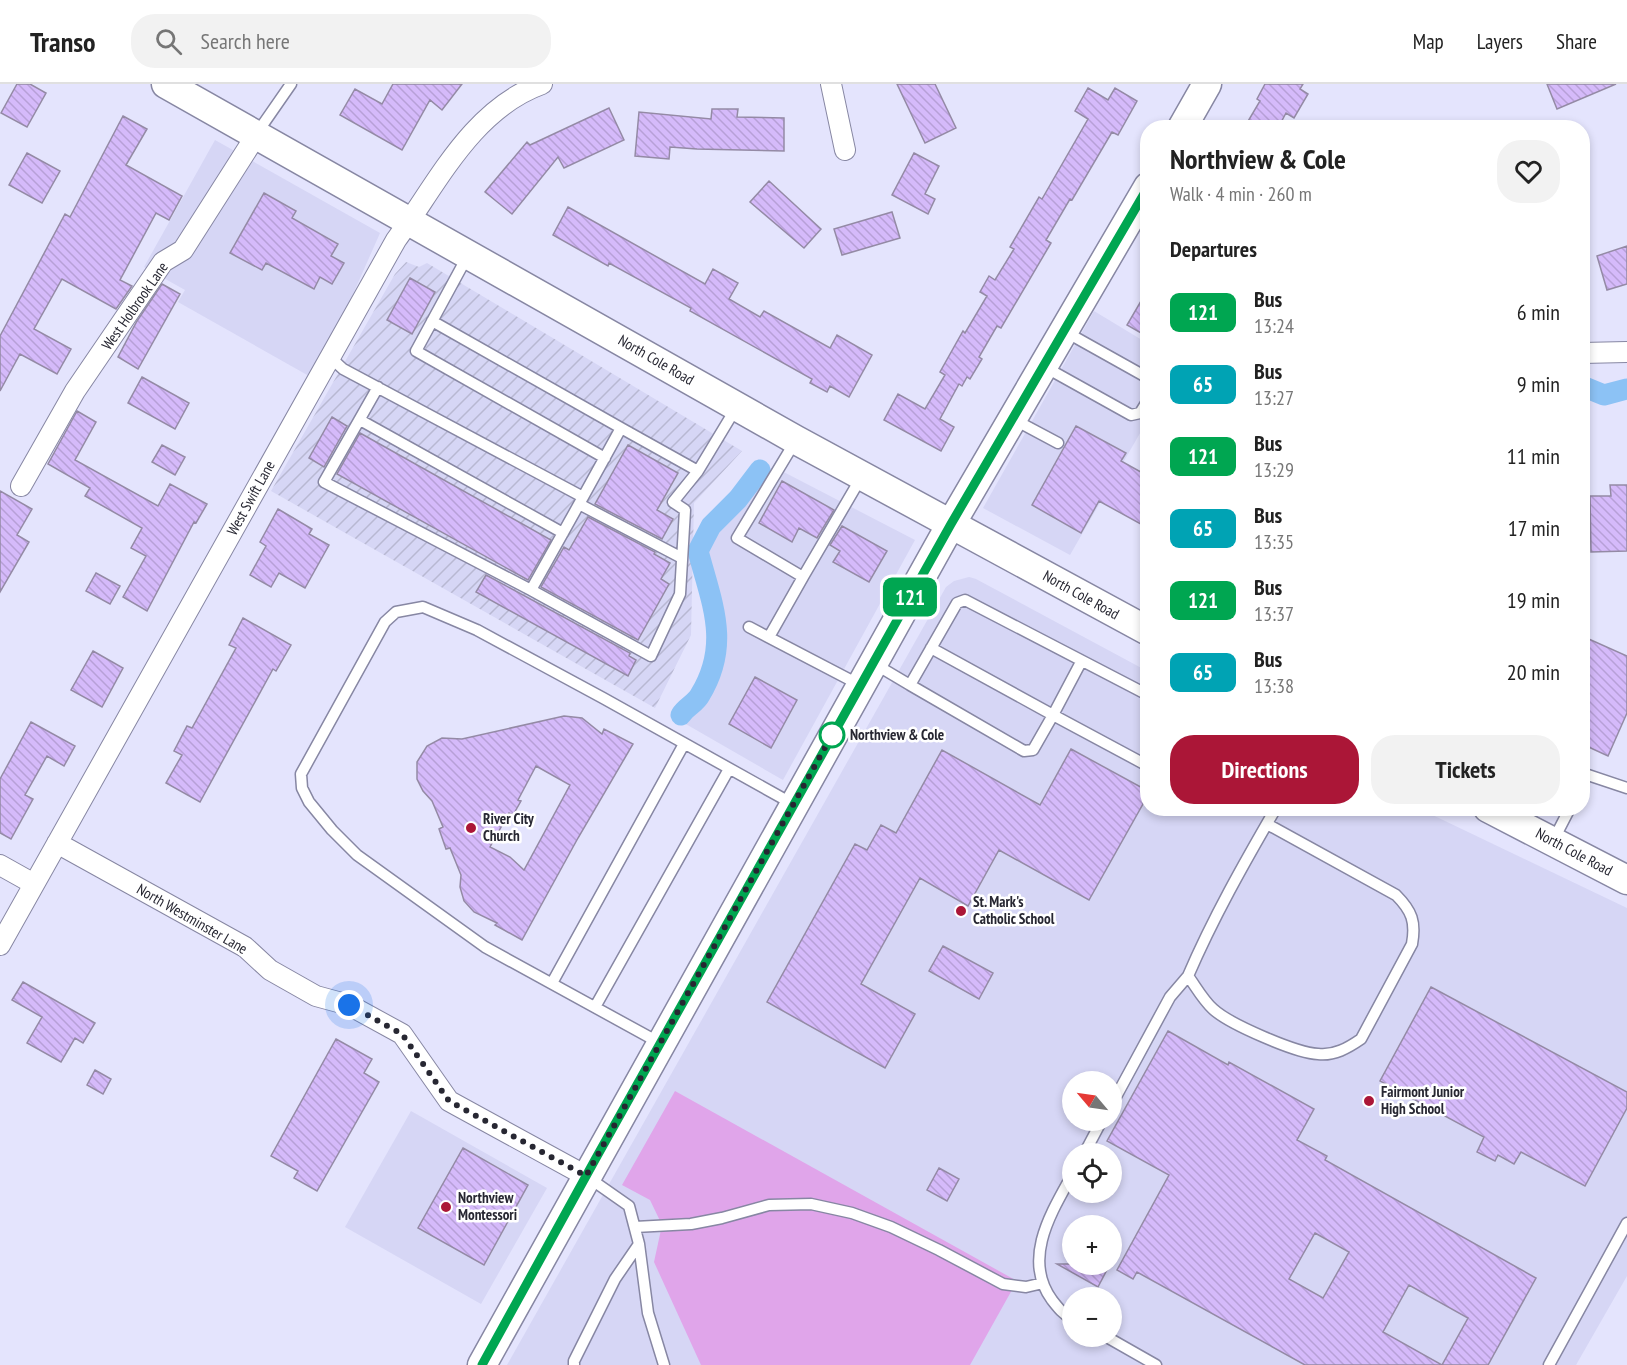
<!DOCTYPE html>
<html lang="en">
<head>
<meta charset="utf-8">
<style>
	body { margin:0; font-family:"PT Sans Narrow",sans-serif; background:#f2f2f2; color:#222; height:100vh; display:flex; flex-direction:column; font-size:22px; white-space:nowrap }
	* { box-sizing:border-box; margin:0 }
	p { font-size:20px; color:#767676 }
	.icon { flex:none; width:33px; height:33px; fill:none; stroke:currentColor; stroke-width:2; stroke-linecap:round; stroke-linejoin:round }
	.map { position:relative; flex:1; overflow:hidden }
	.sheet { position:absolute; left:1140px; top:36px; width:450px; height:696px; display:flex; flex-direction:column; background:#fff; border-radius:24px; box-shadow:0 3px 9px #0003 }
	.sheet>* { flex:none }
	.badge { padding:0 12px; border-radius:9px; font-size:21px; line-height:39px }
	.needle { width:39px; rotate:299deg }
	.fabs { position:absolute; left:1062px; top:987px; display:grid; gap:12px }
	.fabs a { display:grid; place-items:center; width:60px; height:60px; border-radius:50%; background:#fff; box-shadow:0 3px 9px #0003; font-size:30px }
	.you { position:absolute; width:30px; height:30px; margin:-15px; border:4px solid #fff; border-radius:50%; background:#1a73e8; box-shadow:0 0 0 9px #1a73e833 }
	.map>.badge { position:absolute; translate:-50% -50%; box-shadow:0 0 0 3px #fff }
	h2 { padding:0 30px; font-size:22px; line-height:54px }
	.round { display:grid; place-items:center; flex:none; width:63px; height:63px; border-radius:24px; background:#f2f2f2 }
	.overview { display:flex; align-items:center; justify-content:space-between; height:102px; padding:0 30px }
	h1 { font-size:28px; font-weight:800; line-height:45px }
	.primary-button { display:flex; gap:12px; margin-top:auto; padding:12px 30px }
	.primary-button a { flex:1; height:69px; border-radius:24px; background:#ab1637; color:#fff; font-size:24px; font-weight:800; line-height:69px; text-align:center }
	.primary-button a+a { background:#f2f2f2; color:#222 }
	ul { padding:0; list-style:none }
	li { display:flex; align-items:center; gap:18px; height:72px; padding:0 30px }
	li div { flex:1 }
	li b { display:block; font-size:22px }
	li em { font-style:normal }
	li .badge { min-width:66px; font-weight:700; text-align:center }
	header { display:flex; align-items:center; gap:36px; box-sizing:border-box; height:84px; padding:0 30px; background:#fff; border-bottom:2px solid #e0e0e0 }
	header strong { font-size:28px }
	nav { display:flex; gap:33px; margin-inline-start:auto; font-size:21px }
	.search { width:420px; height:54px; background:#f2f2f2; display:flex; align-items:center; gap:15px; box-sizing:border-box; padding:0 21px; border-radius:24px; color:#767676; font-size:22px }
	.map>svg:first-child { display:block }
	.built { fill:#d6d6f5; fill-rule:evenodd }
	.industrial { fill:url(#industrial-furrows) }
	.grass { fill:#e0a5ea }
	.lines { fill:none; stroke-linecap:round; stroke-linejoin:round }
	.canal { stroke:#8cc2f5; stroke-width:21 }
	.building { fill:url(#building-back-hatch); stroke:#948aa5; stroke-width:1.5; fill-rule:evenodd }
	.lane-casing { stroke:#8787a3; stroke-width:13 }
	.street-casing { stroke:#8787a3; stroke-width:22 }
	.secondary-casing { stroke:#8787a3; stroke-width:31 }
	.lane { stroke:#fff; stroke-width:10 }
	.street { stroke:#fff; stroke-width:20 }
	.secondary { stroke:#fff; stroke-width:28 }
	.line-casing { stroke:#fff; stroke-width:14 }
	.line { stroke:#00a651; stroke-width:9 }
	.walk { stroke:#272732; stroke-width:6; stroke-dasharray:0 10.8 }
	.stop-dot { fill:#fff; stroke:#00a651; stroke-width:3 }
	.poi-dot { fill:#ab1637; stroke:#fff; stroke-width:2 }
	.labels { text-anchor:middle; stroke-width:5; stroke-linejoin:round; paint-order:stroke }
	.street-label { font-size:15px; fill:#272732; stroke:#fff }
	.stop-label { font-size:15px; font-weight:bold; fill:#272732; stroke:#fff; text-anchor:start }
	.poi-label { font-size:15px; font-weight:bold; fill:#272732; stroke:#fff; text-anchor:start }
</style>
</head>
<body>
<header>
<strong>Transo</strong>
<div class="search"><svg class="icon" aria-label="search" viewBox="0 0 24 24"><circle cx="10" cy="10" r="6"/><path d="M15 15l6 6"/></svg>Search here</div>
<nav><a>Map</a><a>Layers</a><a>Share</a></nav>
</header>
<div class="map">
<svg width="1627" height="1281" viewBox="0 0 1627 1281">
	<defs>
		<pattern id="industrial-furrows" width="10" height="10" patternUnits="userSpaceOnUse" patternTransform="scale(1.5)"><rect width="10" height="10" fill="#d6d6f5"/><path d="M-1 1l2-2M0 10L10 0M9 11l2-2" fill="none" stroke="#b8b8d2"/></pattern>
		<pattern id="building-back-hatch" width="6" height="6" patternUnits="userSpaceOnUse" patternTransform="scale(1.5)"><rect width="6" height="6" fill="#d5bafa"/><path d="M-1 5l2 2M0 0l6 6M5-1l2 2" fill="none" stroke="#b7a0d7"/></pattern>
	</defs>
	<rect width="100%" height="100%" fill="#e4e4fd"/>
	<path class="built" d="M215 56 380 149 346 226 309 292 178 218 185 206 144 183Z
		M1094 227 1147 259V337L1070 471 983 424Z
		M774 383 915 456 783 696 684 639 706 619 718 588 723 543 704 460 743 421Z
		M969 493 976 495 1147 587 1148 724 1420 725 1627 824V1192L1576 1281H507L946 503 954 497ZM1072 998H1112V1036H1072ZM1072 1070H1112V1108H1072ZM1072 1142H1112V1180H1072ZM1072 1214H1112V1252H1072Z
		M411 1027 547 1104 481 1220 345 1143Z"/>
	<path class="industrial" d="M406 178 419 183 427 179 742 367 694 419 691 551 655 624 271 407 395 190Z"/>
	<path class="grass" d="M675 1007 1017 1197 970 1281H701L654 1178 662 1141 650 1116 622 1101Z"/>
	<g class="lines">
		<path class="canal" d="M1582 302 1604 311 1627 305
			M681 631C686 623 696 619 700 611 731 560 712 520 698 467L711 442 738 415 760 386"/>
	</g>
	<path class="building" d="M17 0H30L46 9 27 43 1 29Z
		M393 0H462L442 26 430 16 402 66 340 31 355 5 382 20Z
		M897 0H935L956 44 925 59Z
		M1265 0H1303L1300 5 1308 10 1294 34 1286 29 1278 44H1244L1260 17 1257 15Z
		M1547 0H1616L1557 25Z
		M1088 4 1108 16 1115 4 1137 17 1118 51 1112 48 1072 116 1070 115 1046 156 1051 159 1001 244 997 242 979 273 982 275 970 295 967 293 962 302 959 300 940 335 954 343 941 367 884 336 898 310 925 325 945 291 940 288 963 247 965 249 987 212 980 208 989 192 995 196 1014 165 1010 163 1039 113 1042 115 1088 35 1075 27Z
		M609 24 624 56 564 84 558 73 512 130 485 108 527 58 530 61Z
		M712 25H738L737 33 784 34V67L697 65 670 63 669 75 635 72 639 28 711 35Z
		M123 32 147 45 126 81 182 112 169 136 156 129 120 196 132 202 116 225 62 195 34 245 71 265 57 290 20 270 0 307V252L65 130 70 133Z
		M27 69 60 87 42 119 9 101Z
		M914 69 939 82 925 110 935 115 928 130 892 111Z
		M769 97 821 145 804 164 750 118Z
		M264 109 296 127 292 134 338 160 331 172 344 179 332 200 320 193 314 205 266 179 262 186 230 169Z
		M568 123 705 200 713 185 738 199 729 215 760 233 764 227 830 264 837 251 872 271 849 313 830 302 827 308 810 299 812 295 690 227 691 224 609 179 608 182 553 151Z
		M892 128 900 154 842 171 834 145Z
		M1627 162V200L1607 206 1597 172Z
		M410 194 435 208 412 250 387 236Z
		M162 200 180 210 138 285 118 273 137 237Z
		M1148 205V253L1127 241Z
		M142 293 189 319 175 345 128 319Z
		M77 327 96 338 75 376 158 422 170 400 207 420 196 439 194 438 147 527 123 513 146 472 131 464 142 444 85 412 90 404 48 380Z
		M332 333 347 342 324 383 309 374Z
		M1076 342 1126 369 1121 377 1148 392V444L1099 417 1081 449 1032 421Z
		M360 349 551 456 528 496 337 390Z
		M162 361 185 373 175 391 152 378Z
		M628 361 678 389 657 426 673 435 662 455 595 420Z
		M782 397 834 426 817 454 799 444 792 458 759 439Z
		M1610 401H1627V467L1591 468 1590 412H1611Z
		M0 407 32 425 17 451 29 458 0 508Z
		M278 425 312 445 309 450 329 461 305 504 279 489 271 503 250 491 266 462 260 458Z
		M588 433 655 468 654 470 670 479 661 495 669 500 638 556 541 503 564 463 569 466Z
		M842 442 887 467 869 498 833 478 840 467 830 461Z
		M96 489 120 502 110 520 86 507Z
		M486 491 630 569 629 572 636 576 628 592 476 508Z
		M243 534 291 561 276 587 273 585 200 718 166 699 182 671 174 667 187 642 192 644 236 564 229 561Z
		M1582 552 1627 572V629L1608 672 1582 660Z
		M93 567 123 584 102 623 71 606Z
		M755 593 797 616 771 664 729 640Z
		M564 632 582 634 602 650 604 645 633 660 578 754 522 856 495 841 497 839 474 828 464 817 460 803 461 791 450 764 446 765 439 745 443 743 432 717 423 707 417 695V678L427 662 442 654 462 655ZM536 682 570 701 524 786 510 773 490 763 509 729 513 731 521 717 518 716Z
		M31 638 75 662 64 682 47 672 25 711 33 715 11 755 0 749V695Z
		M1071 665 1148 707V711L1089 816 999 766 968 822 920 794 861 900 915 930 885 984 767 918 855 760 867 766 881 741 896 749 942 666 1040 721Z
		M943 862 993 889 979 915 929 887Z
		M23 898 95 939 83 959 75 954 61 978 27 959 42 933 12 916Z
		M1431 903 1627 1008V1024L1585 1102 1521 1068 1514 1080 1498 1071 1495 1077 1477 1068 1484 1053 1380 997Z
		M1168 947 1228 981 1229 978 1314 1025 1297 1056 1327 1072 1325 1076 1536 1194 1488 1281H1442L1468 1234 1409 1201 1383 1248 1442 1281H1305L1137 1188 1133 1195 1117 1186 1169 1091 1107 1057ZM1315 1149 1349 1168 1323 1214 1289 1195Z
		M336 955 372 975 364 989 379 998 317 1107 294 1094 298 1087 271 1072Z
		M95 986 111 995 103 1010 87 1001Z
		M463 1064 528 1101 484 1181 418 1144Z
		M939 1084 959 1095 947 1117 927 1106Z
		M1057 1180H1110L1098 1203Z"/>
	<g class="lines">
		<g class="lane-casing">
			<path id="lane" d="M257 49 291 0
				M467 173 416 267 605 374
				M432 237 621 344
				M1064 247 1148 294
				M330 273 343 285 583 413 621 344 698 387 736 324
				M1043 282 1131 331 1140 329 1148 316
				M378 303 324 398 531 506 583 413
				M1013 335 1058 359
				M360 336 563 449
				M796 356 737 454 803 493 862 392
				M579 420 682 474
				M531 506 651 572 680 510 685 426 673 418 698 387
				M749 543 860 601
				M769 553 803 493
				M931 564 1053 631 1081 578
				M873 579 910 601 957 519 965 516 1148 611
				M910 601 1024 667 1033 666 1053 631 1148 682
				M1582 689 1627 704
				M1267 740 1396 811C1412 827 1416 838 1412 860L1361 955C1348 964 1334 972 1318 970 1296 969 1229 940 1213 925 1203 916 1196 903 1188 892 1213 834 1244 779 1276 724
				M1553 757 1570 724
				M552 899 684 660
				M595 923 729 685
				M660 959 485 863 357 771 332 746 309 718 302 704 301 690 385 538 396 528 423 523 477 546 603 614 793 720
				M1112 1020 1170 913 1188 892
				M1084 1070 1102 1036
				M1072 1091C1051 1129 1022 1175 1052 1216 1059 1225 1063 1230 1072 1235
				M589 1094 629 1122 639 1160 648 1229 664 1281
				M635 1143 691 1140 722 1134 769 1121 811 1120 852 1129 891 1143 939 1166 1003 1200 1026 1203 1043 1199
				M1105 1252 1156 1281
				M574 1281V1277L615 1195 639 1160
				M1549 1281 1627 1139"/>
		</g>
		<g class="street-casing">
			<path id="street" d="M831 0 845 66
				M1582 269 1627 268
				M21 402 75 307 163 178 183 166 257 50
				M57 759 245 863 270 886 316 912 349 921 402 950 449 1017 586 1092
				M0 781 34 800
				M0 861 396 156C437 100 472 25 542 0"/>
		</g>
		<g class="secondary-casing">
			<path id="secondary" d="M166 0 796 356 1148 547
				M1182 44 1207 0
				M1488 724 1627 796
				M482 1281 951 440 1148 103"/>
		</g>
		<use href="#lane" class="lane"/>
		<use href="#street" class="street"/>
		<use href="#secondary" class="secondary"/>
	</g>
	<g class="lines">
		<g class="line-casing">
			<path id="line" d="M482 1281 596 1074 951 440 1148 103"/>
		</g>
		<use href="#line" class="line"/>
		<path class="walk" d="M349 921 402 950 449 1017 586 1092 832 651"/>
	</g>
	<circle class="stop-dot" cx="832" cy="651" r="12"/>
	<g class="poi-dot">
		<circle cx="471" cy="744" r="6"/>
		<circle cx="961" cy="827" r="6"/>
		<circle cx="1369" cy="1017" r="6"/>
		<circle cx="446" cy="1123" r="6"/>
	</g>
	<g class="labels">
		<g class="street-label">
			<text transform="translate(135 222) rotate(-55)" y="5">West Holbrook Lane</text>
			<text transform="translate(656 276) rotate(30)" y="5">North Cole Road</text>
			<text transform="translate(251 414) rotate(-61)" y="5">West Swift Lane</text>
			<text transform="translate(1081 511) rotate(29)" y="5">North Cole Road</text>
			<text transform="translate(1574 768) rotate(28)" y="5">North Cole Road</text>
			<text transform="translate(192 835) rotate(30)" y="5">North Westminster Lane</text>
		</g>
		<g class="stop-label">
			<text x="850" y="656">Northview &amp; Cole</text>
		</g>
		<g class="poi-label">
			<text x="483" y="740">River City<tspan x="483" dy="17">Church</tspan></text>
			<text x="973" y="823">St. Mark's<tspan x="973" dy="17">Catholic School</tspan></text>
			<text x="1381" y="1013">Fairmont Junior<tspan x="1381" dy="17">High School</tspan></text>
			<text x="458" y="1119">Northview<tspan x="458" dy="17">Montessori</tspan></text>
		</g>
	</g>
</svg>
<div class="fabs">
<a><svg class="needle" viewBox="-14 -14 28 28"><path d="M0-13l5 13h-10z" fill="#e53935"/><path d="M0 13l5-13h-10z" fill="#767676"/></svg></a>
<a><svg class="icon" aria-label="locate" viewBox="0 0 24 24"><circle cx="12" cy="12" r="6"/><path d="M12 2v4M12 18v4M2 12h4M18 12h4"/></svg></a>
<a>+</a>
<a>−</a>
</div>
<div class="you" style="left:349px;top:921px"></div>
<b class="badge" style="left:910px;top:513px;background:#00a651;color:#fff">121</b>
<section class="sheet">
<div class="overview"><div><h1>Northview &amp; Cole</h1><p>Walk · 4 min · 260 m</p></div><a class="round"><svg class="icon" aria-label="heart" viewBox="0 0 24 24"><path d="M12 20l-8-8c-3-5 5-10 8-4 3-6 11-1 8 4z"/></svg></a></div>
<h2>Departures</h2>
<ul>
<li><span class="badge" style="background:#00a651;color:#fff">121</span><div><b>Bus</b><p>13:24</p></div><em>6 min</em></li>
<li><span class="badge" style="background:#00a3b4;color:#fff">65</span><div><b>Bus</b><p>13:27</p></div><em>9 min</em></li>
<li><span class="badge" style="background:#00a651;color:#fff">121</span><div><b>Bus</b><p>13:29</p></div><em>11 min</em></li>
<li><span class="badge" style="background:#00a3b4;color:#fff">65</span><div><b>Bus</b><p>13:35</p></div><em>17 min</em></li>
<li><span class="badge" style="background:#00a651;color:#fff">121</span><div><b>Bus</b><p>13:37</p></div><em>19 min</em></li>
<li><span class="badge" style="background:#00a3b4;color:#fff">65</span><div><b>Bus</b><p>13:38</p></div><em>20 min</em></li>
</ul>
<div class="primary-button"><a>Directions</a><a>Tickets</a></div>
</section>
</div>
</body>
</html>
